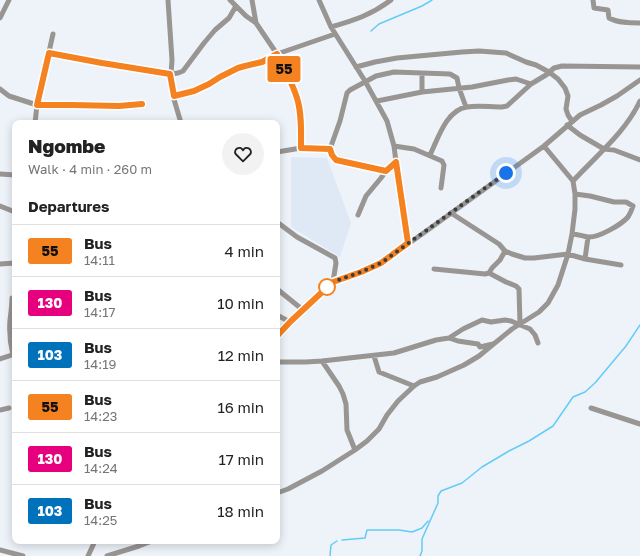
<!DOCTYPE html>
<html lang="en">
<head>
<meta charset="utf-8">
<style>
	body { margin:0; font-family:"Golos Text",sans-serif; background:#f2f2f2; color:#222; height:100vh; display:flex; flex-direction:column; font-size:15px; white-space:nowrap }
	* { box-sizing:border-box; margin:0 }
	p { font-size:13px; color:#767676 }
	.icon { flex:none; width:22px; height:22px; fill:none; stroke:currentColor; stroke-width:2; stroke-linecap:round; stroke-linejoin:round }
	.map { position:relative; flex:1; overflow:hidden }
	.sheet { position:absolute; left:12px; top:120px; width:268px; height:424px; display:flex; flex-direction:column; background:#fff; border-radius:8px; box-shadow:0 2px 10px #0003 }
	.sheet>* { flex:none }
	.badge { padding:0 8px; border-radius:3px; font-size:14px; line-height:26px }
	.you { position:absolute; width:20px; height:20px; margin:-10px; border:3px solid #fff; border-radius:50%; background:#1a73e8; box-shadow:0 0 0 6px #1a73e833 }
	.map>.badge { position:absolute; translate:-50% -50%; box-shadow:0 0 0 2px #fff }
	h2 { padding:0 16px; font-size:15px; line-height:36px }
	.round { display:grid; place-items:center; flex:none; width:42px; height:42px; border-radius:21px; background:#f2f2f2 }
	.headline { display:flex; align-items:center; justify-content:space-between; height:68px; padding:0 16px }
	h1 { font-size:19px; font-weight:800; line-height:30px }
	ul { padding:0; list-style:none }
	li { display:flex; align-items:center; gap:12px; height:52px; padding:0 16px; border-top:1px solid #e0e0e0 }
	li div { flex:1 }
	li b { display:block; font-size:15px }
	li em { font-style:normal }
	li .badge { min-width:44px; font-weight:700; text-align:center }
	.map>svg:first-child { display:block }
	.built { fill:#dfe9f6 }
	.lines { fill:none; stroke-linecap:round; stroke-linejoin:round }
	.stream { stroke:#63ccf6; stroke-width:1.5 }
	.minor { stroke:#989593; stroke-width:5 }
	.line-casing { stroke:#fff; stroke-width:9 }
	.line { stroke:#f58220; stroke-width:6 }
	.walk { stroke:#3a3c3e; stroke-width:4; stroke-dasharray:0 7.2 }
	.stop-dot { fill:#fff; stroke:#f58220; stroke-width:2 }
</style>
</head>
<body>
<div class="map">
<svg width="640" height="556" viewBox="0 0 640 556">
	<rect width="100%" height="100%" fill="#edf3f9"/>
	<path class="built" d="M292 157 327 158 351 223 340 257 291 227V159Z"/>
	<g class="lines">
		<path class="stream" d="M371 31 379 24 422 6 432 0
			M342 540 365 538 367 530H399L412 532 422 528 428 521
			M330 556 331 545 337 541
			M420 556 422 551V539L438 503V496L441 491 462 483 482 467 509 451 529 441 553 426 573 397 585 392 595 383 626 346 640 325"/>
		<path class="minor" d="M168 0 172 60 171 74 172 87 173 96 181 123
			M230 0 246 16 256 23
			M252 0 256 23 277 54 293 86 298 99 301 119V148L277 152
			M319 0 331 27 365 81 387 121 394 146 396 162 408 243
			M593 0 594 8 608 10 609 18C618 23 630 23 640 23
			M0 18 9 0
			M331 27C355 20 371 15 391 0
			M49 53 140 70 171 74 178 73 183 71 204 43 215 30 229 18 236 6
			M356 67 375 62 397 58 462 52 479 51 506 53 526 62 536 65 549 72 558 79 565 88 568 96 566 109 568 115 572 121
			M422 74V92
			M0 89 9 96 37 105H72L119 106 142 104
			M173 96 194 91 209 84 220 77 238 68 245 66 262 62 277 54 335 34
			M377 101 422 92 472 87 508 80 516 79 531 84
			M35 123 37 105 53 34
			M567 125 580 135 604 149 614 150 640 160
			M394 146 414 149 442 161 444 165 441 188
			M301 148 330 149C333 157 335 160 343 162L386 171
			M330 149 340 121 347 93 350 90 376 76 394 72 450 74 457 78 459 88 466 107
			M430 155C438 139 446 110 467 107 478 105 490 107 502 107L507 106 531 84 546 75 554 68 562 66 640 67
			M0 174 15 175
			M573 181C596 156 625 133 640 101
			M0 206 15 212
			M451 213 499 244 505 251 512 254 525 258H534L568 254 585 259 621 265
			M358 215 366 196 381 178 386 171 396 162
			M277 222 297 237 335 258 336 263 333 282
			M572 234C578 234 582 236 588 237 598 238 621 225 628 217 630 214 632 209 633 206L626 202H614L590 196 575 194
			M585 259 588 237
			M0 264 15 263
			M434 269 485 274 489 273 492 268 500 260 505 251
			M489 273 506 282 516 286 519 289 520 324
			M277 289 303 310
			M12 298C12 305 11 312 10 320 9 332 10 343 13 355
			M277 315 290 322
			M277 336 291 321 333 282 361 272 381 263 425 232 544 146 580 115 601 105 617 96 640 80
			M449 338 458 341 478 344 480 347 493 344
			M374 356 379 372 414 386
			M0 359 15 354
			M322 361 394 353 436 340 449 338 463 329 482 320 491 322 505 320 511 321 530 329 535 335 538 343
			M277 362H306L322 361 339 386 343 394 346 404 347 430 355 450
			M591 408 640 424
			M0 410 9 408
			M277 493 288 489 322 471 355 450 367 441 379 429 387 415 398 401 414 386 420 382 437 377 464 365 479 356 512 329 539 312 548 303 558 285 568 254 572 234 575 209V194L573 181 544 146
			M0 550 23 556
			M88 556 95 541
			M107 556 139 546 152 541"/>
	</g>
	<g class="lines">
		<g class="line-casing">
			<path id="line" d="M142 104 119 106 72 105H37L49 53 102 63 170 74 174 96 194 91 209 84 220 77 238 68 245 66 262 62 277 54C284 68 292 82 297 98 302 114 301 132 301 148L330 149 332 155 336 160 386 171 396 162 408 243 381 263 361 272 333 282 291 321 277 336"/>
		</g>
		<use href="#line" class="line"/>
		<path class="walk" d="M327 287 333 282 361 272 381 263 506 173"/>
	</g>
	<circle class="stop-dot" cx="327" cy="287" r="8"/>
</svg>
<div class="you" style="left:506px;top:173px"></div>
<b class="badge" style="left:284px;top:69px;background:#f58220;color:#111">55</b>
<section class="sheet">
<div class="headline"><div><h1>Ngombe</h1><p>Walk · 4 min · 260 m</p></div><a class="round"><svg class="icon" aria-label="heart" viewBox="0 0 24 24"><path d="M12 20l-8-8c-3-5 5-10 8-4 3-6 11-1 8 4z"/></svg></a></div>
<h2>Departures</h2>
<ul>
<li><span class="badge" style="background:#f58220;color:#111">55</span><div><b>Bus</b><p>14:11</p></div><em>4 min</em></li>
<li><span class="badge" style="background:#e6007e;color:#fff">130</span><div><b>Bus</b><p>14:17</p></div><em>10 min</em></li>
<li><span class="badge" style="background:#0072bc;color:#fff">103</span><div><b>Bus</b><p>14:19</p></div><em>12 min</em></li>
<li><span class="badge" style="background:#f58220;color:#111">55</span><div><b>Bus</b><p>14:23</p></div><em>16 min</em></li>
<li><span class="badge" style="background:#e6007e;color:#fff">130</span><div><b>Bus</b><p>14:24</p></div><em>17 min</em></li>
<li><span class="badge" style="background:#0072bc;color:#fff">103</span><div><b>Bus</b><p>14:25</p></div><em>18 min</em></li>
</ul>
</section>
</div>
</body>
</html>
